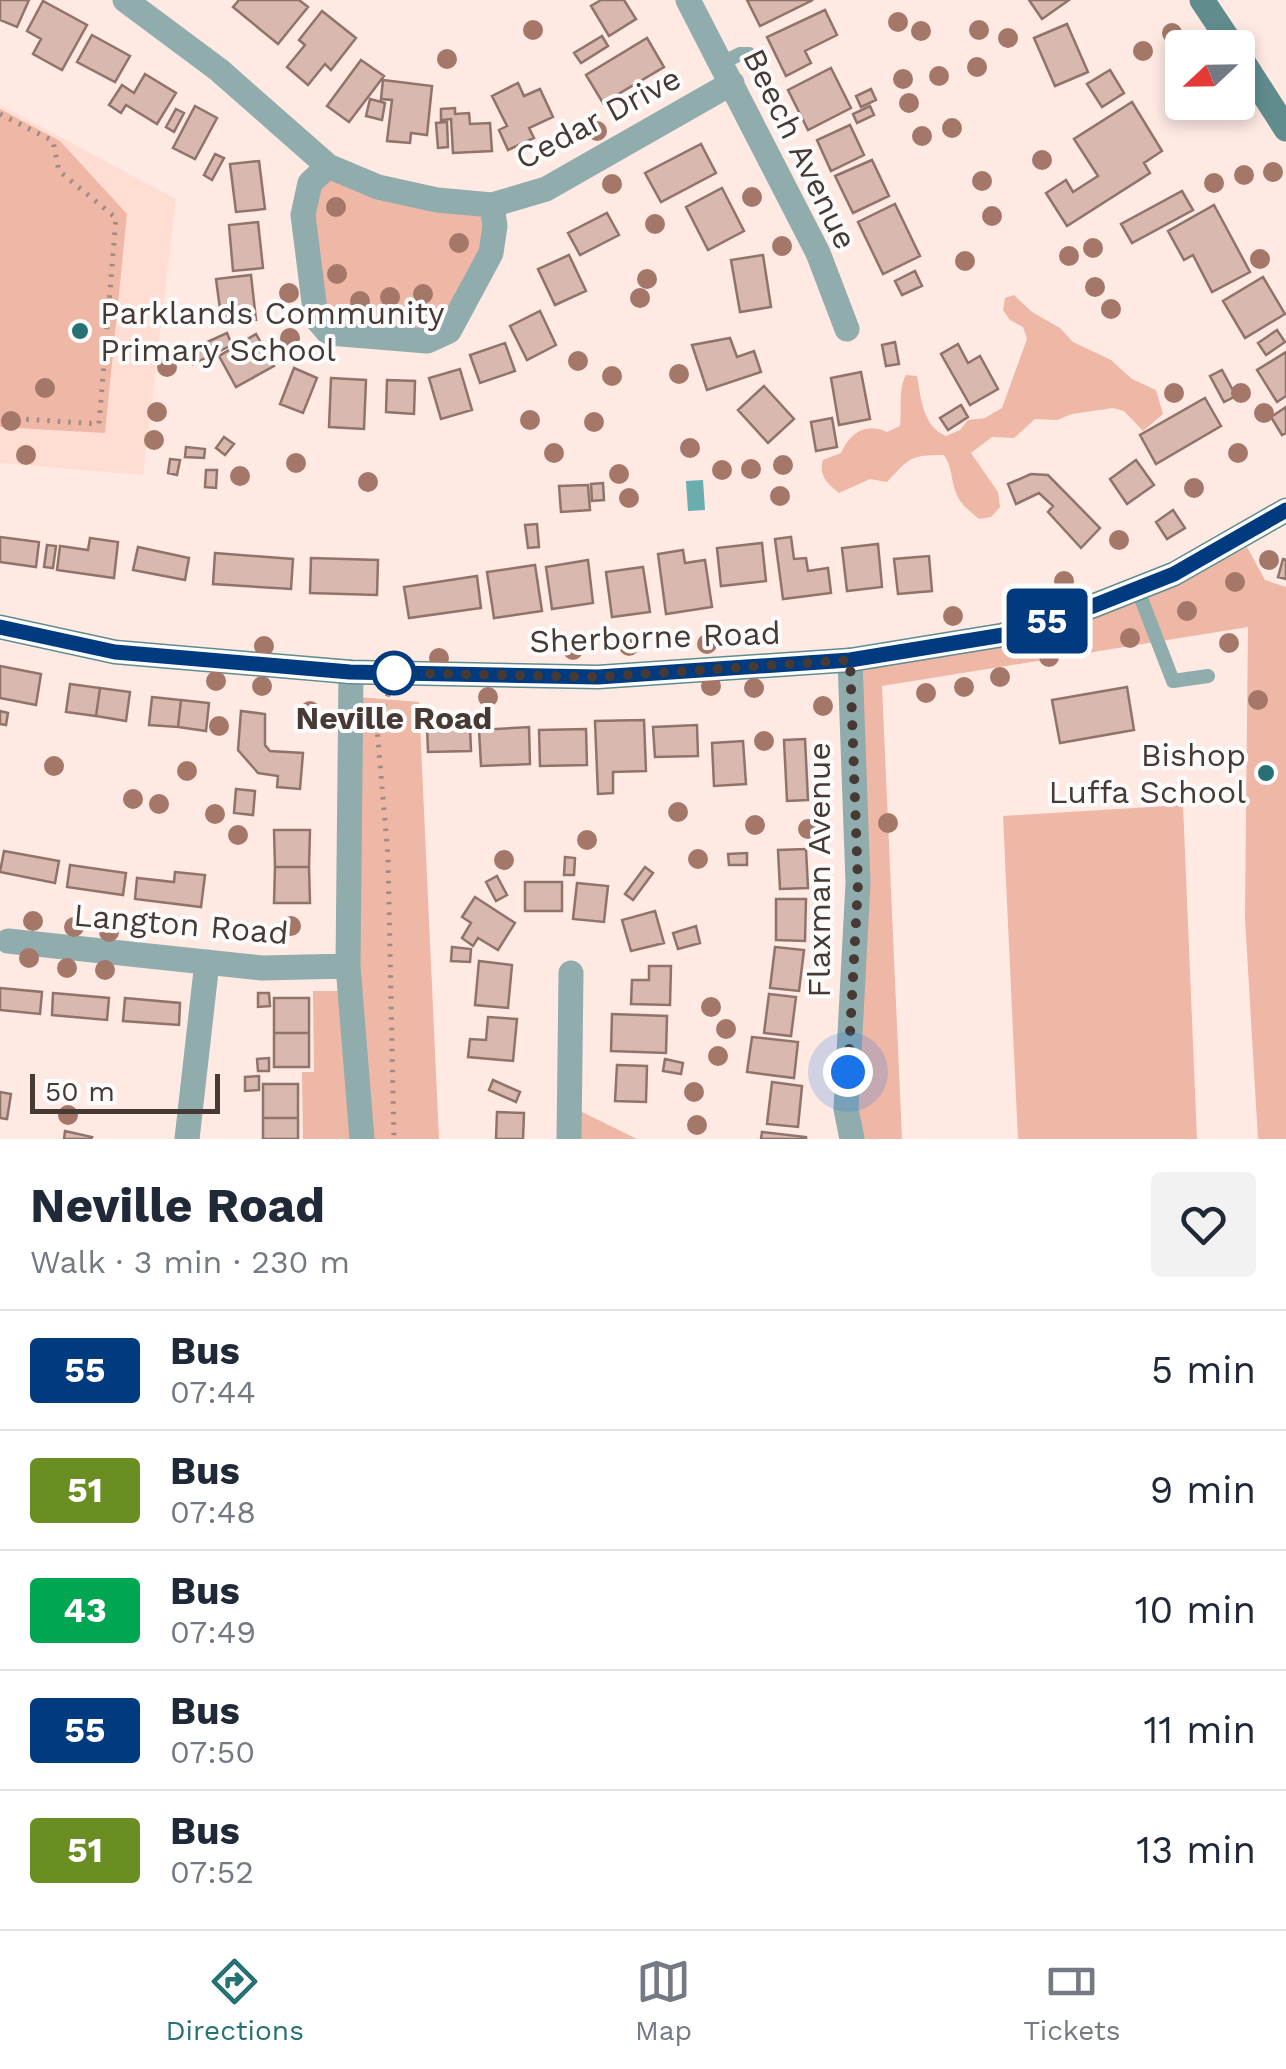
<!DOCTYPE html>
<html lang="en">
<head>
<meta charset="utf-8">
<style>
	body { margin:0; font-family:"Work Sans",sans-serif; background:#f2f2f3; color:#1f2937; height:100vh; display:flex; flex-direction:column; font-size:38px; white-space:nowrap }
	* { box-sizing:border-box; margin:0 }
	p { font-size:32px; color:#747a83 }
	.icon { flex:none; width:55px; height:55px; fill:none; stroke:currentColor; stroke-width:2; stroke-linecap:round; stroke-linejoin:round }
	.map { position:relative; height:1139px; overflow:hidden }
	.side { display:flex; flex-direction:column; background:#fff; flex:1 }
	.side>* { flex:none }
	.badge { padding:0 20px; border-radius:8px; font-size:35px; line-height:65px }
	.needle { width:65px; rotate:248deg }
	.controls { position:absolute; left:1165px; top:30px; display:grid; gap:20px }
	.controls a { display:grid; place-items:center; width:90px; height:90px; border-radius:10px; background:#fff; box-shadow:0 5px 15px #0003; font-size:50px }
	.scale { position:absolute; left:30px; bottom:25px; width:190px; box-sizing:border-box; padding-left:10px; border:5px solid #473a35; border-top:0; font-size:28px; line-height:35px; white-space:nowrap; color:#473a35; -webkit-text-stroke:8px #fcfcfc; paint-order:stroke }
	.you { position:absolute; width:50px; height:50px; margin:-25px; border:8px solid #fff; border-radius:50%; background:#1a73e8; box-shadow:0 0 0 15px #1a73e833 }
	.map>.badge { position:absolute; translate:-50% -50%; box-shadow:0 0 0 5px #fff }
	.round { display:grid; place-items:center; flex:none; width:105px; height:105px; border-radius:10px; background:#f2f2f3 }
	.head { display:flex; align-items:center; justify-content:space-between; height:170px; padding:0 30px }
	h1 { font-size:48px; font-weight:700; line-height:75px }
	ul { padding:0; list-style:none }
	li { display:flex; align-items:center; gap:30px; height:120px; padding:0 30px; border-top:2px solid #e0e1e3 }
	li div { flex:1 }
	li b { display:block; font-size:38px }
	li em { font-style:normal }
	li .badge { min-width:110px; font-weight:700; text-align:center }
	.dock { display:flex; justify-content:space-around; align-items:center; height:140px; border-top:2px solid #e0e1e3; background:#fff; font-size:28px; color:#747a83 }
	.dock a { display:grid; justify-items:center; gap:5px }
	.dock .current { color:#267174 }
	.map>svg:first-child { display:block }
	.built { fill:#ffddd3 }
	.green { fill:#efb7a6 }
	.water { fill:#69adb0 }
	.building { fill:#d9b9af; stroke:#90736a; stroke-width:2.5 }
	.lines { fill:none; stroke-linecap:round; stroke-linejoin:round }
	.path { stroke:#9c8b86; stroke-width:5; stroke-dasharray:2.5 8; stroke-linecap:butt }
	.lane { stroke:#90acad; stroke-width:14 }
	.street { stroke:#90acad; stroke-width:25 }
	.secondary { stroke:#618c8e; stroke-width:25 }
	.tree { fill:#a47768 }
	.line-casing { stroke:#fff; stroke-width:22 }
	.line { stroke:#003b80; stroke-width:15 }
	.walk { stroke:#473a35; stroke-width:10; stroke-dasharray:0 18 }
	.poi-dot { fill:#267174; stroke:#fcfcfc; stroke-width:4 }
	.stop-dot { fill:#fff; stroke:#003b80; stroke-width:5 }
	.labels { text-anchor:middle; stroke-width:8; stroke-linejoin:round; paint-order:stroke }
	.street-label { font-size:32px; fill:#473a35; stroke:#fcfcfc }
	.poi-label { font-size:32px; fill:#473a35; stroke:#fcfcfc; text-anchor:start }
	.stop-label { font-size:32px; font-weight:bold; fill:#473a35; stroke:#fcfcfc }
</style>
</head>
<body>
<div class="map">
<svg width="1286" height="1139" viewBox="0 0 1286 1139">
	<rect width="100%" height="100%" fill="#fee9e3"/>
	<path class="built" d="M0 105 176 199 143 475 0 463Z"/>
	<path class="green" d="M0 109 60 141 127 214 105 433 0 427Z
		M332 175 485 213 486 253 446 327 426 335 332 329 321 316 309 215 316 188Z
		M1014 295 1032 312 1060 328 1073 342 1111 360 1132 379 1156 390 1163 414 1143 431 1124 411 1113 408 1072 414 1057 420 1035 419 1014 438 992 437 971 453 998 492 1000 507 991 517 979 519C973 513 965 508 961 502 950 487 954 469 944 455 909 455 910 458 887 482L870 479 839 493C828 484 818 476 823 460L841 453C850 433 865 422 887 432L900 426C902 410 898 388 906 375L917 376C921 398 923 427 946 436L960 430 968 420 985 418 1002 408 1027 339 1023 327 1010 320 1003 310 1005 298Z
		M1247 547 1265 580 1286 587V1139H1258L1245 918 1248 627 882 686 902 1139H858L856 667 1177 583Z
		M358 697 419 702 439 1139H303L302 1072H314L313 991H357Z
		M1183 805 1197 1139H1018L1003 816Z
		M580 1111 637 1139H580Z"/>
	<path class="water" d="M703 480 705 510 688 511 686 481Z"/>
	<path class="building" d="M0 0H29L17 27 0 20Z
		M239 0H299L308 7 278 44 233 7Z
		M601 0H624L636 19 609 36 591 6Z
		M747 0H813L760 26Z
		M1029 0H1069L1042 19Z
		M43 1 87 25 62 70 33 54 41 39 27 31Z
		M825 10 837 35 805 51 811 63 786 76 767 37Z
		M322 11 356 38 331 70 325 64 308 85 287 67 305 45 299 40Z
		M1067 24 1088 72 1055 86 1034 38Z
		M92 35 130 56 115 82 77 62Z
		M602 36 608 46 581 63 574 53Z
		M647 38 664 67 603 103 586 75Z
		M361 60 384 76 349 122 327 106Z
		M831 68 851 108 808 130 788 90Z
		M1110 70 1124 93 1102 107 1087 84Z
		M145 74 176 93 157 124 126 105 121 113 109 105 122 85 134 93Z
		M383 80 432 86 427 135 411 133 410 143 387 141 392 100 381 99Z
		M518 83 524 96 540 89 553 117 529 128 534 138 508 150 499 130 507 126 492 96Z
		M871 89 876 100 861 107 856 96Z
		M370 99 385 103 382 120 366 116Z
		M1132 102 1162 151 1144 163 1150 173 1067 226 1046 193 1066 180 1073 192 1098 176 1074 139Z
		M195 106 217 118 195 159 173 148Z
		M870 106 874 115 857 123 853 114Z
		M455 108V114L469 113 470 124 490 123 492 151 453 153 451 119 441 120V109Z
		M176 109 184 113 174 132 166 127Z
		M447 122 448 147 438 148 436 123Z
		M850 125 864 155 831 171 817 140Z
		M701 144 716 173 661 202 645 173Z
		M215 154 224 158 212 180 204 175Z
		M872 160 889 196 853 213 835 176Z
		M259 161 265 209 236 212 230 164Z
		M722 188 744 231 708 250 686 207Z
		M1182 191 1193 210 1132 243 1121 224Z
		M895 204 920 256 883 274 858 222Z
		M1214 205 1250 272 1212 292 1193 255 1184 260 1168 231Z
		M607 213 619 235 580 255 568 233Z
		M258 222 263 268 233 271 229 225Z
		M569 255 586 291 555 305 538 269Z
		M763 255 771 307 740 312 731 260Z
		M915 271 922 286 902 295 895 281Z
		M251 275 256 320 222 324 216 279Z
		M1263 277 1285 314 1245 338 1223 301Z
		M540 311 556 345 527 360 510 326Z
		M1277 330 1285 342 1266 355 1258 343Z
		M227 333 232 345 193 364 187 351Z
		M256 334 274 366 236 387 219 356Z
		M730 338 737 357 754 351 761 372 707 390 692 345Z
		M895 342 899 364 886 366 882 345Z
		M505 343 515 371 480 383 470 355Z
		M958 344 968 363 980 356 998 389 970 405 941 354Z
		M1286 352V396L1277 402 1257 370Z
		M294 368 317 378 303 413 280 404Z
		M460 369 472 410 441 419 429 378Z
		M1222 370 1236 396 1224 402 1210 376Z
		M861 372 870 419 839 425 831 378Z
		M331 378 366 380 364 429 329 427Z
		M387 380 415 381 414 414 386 412Z
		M764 386 794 419 768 443 738 410Z
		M1205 398 1221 426 1156 464 1140 435Z
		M961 405 968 417 948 430 940 418Z
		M1286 407V433L1282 435 1271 417Z
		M832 418 837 447 816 451 811 422Z
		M224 437 234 444 225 455 216 448Z
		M186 447 205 449 204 458 185 457Z
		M170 459 180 460 177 475 168 473Z
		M1136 460 1154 485 1127 504 1110 479Z
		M206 470H217L216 488 205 487Z
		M1031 474 1048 475 1100 528 1081 548 1048 512 1053 506 1039 493 1016 504 1008 484Z
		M603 483 604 500 592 501 591 484Z
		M588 485 590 510 561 512 559 486Z
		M1173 510 1185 528 1167 539 1156 522Z
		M537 524 539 547 528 548 525 525Z
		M0 537 39 542 36 567 0 562Z
		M791 537 794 559 806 558 808 571 828 568 831 593 783 599 775 539Z
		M90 538 118 542 114 578 57 570 60 546 88 550Z
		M762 543 766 581 721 586 717 548Z
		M878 544 882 587 847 591 842 548Z
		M47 545 56 546 53 568 44 567Z
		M138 547 189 558 185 580 133 570Z
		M683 550 685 563 705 560 712 607 666 614 658 554Z
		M215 553 293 559 291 589 213 584Z
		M929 556 932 591 898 594 894 559Z
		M311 558 378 560 377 595 310 593Z
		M1283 559 1286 560V579L1278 577Z
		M588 560 593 603 552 609 546 567Z
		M535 565 542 611 494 618 487 572Z
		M643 567 650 612 612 617 606 572Z
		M477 576 481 608 409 618 404 587Z
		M0 666 41 674 36 705 0 698Z
		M70 684 100 688 96 716 66 712Z
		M1127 687 1134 730 1060 743 1052 700Z
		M100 688 130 692 126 721 96 716Z
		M152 697 181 700 178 727 149 725Z
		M181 700 209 703 206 731 178 727Z
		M0 711 8 713 6 725 0 724Z
		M241 711 265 714V745L270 751 303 753 300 789 277 787 278 776 258 773 238 750Z
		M644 720 646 771 613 772V793L598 794 595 721Z
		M697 725 698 756 655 757 653 727Z
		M427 726H470L471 751 428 752Z
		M529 727 530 764 481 766 479 730Z
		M586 729 587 765 540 766 539 730Z
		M805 739 808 800 787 801 784 740Z
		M743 741 746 784 714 786 712 743Z
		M236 789 255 791 253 815 234 813Z
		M274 830H310L309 867H275Z
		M806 849 808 888 780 889 778 850Z
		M4 851 59 861 55 883 0 872Z
		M747 853V865H729L728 854Z
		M565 857 575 858 574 875H564Z
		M70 865 126 873 123 895 67 887Z
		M275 867H309L310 903H274Z
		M645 867 653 873 633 900 625 894Z
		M175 872 205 875 201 907 135 899 137 878 174 882Z
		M497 876 507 895 496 901 486 882Z
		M525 882H562V911H525Z
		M577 883 608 886 604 922 573 919Z
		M475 897 515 923 498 950 478 938 473 946 462 938 471 923 462 917Z
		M776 899H806L805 941 776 940Z
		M655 911 664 943 631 951 622 920Z
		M696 926 700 943 678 949 673 933Z
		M452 947 471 949 470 962 451 961Z
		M775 947 804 950 799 991 770 988Z
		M479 961 512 965 508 1008 475 1005Z
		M649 966H671L670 1005 631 1004 632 980H649Z
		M0 988 42 992 40 1014 0 1010Z
		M53 993 109 998 107 1020 52 1015Z
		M258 993H269L270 1006 258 1007Z
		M769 994 796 997 791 1036 764 1033Z
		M125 998 180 1003 179 1025 123 1021Z
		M274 998H309V1033H274Z
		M612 1014 667 1016 666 1053 611 1051Z
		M488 1017 517 1019 513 1061 468 1057 470 1039 486 1040Z
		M274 1033H309V1067H274Z
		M752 1037 798 1042 794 1078 747 1072Z
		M269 1058V1071H258L257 1059Z
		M665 1059 683 1063 681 1074 663 1071Z
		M617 1065 647 1066 646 1102 615 1101Z
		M259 1076V1090L245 1091V1077Z
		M493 1080 520 1092 516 1102 489 1090Z
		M772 1082 802 1086 798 1127 767 1124Z
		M263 1084H298V1118H263Z
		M0 1092 11 1094 7 1119 0 1118Z
		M497 1112 524 1113 523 1139H496Z
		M263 1118H298V1139H263Z
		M65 1131 92 1137 91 1139H64Z
		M762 1132 806 1137V1139H761Z"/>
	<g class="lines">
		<path class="path" d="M0 114 53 141 59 171 116 218 99 424 7 418 0 413
			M388 694 377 729 388 856 394 1139"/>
		<path class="lane" d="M722 63 740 54H749L763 78
			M1137 588 1173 681 1208 676"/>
		<path class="street" d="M125 0 219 70 328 166 378 187 437 200 492 205 546 189 732 83
			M688 0 818 253 847 329
			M328 166 310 183 303 215 316 318 329 333 427 341 449 331 491 253 495 226 492 205
			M850 660 858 883 846 1109 852 1139
			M351 672 348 966 362 1139
			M8 941 262 968 348 966
			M187 1139 207 962
			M569 1139 571 973"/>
		<path class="secondary" d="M1202 0 1234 48
			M1238 54 1286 129
			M0 627 115 652 351 672 598 677 850 660 1003 635 1093 606 1174 574 1286 510"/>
	</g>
	<g class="tree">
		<circle cx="898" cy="22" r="10"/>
		<circle cx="533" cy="30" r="10"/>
		<circle cx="979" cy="30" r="10"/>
		<circle cx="921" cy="31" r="10"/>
		<circle cx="1172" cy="33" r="10"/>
		<circle cx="1008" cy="38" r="10"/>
		<circle cx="1143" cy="51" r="10"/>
		<circle cx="447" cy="59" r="10"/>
		<circle cx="977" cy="67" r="10"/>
		<circle cx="939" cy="76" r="10"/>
		<circle cx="903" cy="79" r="10"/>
		<circle cx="909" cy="103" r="10"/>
		<circle cx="952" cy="128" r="10"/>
		<circle cx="597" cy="131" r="10"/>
		<circle cx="922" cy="136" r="10"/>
		<circle cx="1042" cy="160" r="10"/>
		<circle cx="1273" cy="172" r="10"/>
		<circle cx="1244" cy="175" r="10"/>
		<circle cx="982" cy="181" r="10"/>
		<circle cx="1214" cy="183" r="10"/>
		<circle cx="612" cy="184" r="10"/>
		<circle cx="752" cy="197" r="10"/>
		<circle cx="336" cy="207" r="10"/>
		<circle cx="992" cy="216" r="10"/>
		<circle cx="655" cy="224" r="10"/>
		<circle cx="459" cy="243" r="10"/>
		<circle cx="782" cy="246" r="10"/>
		<circle cx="1093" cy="248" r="10"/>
		<circle cx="1069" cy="256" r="10"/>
		<circle cx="1260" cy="259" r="10"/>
		<circle cx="965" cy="261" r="10"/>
		<circle cx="337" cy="274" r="10"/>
		<circle cx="647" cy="279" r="10"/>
		<circle cx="1095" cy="287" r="10"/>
		<circle cx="289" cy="293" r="10"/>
		<circle cx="423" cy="294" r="10"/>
		<circle cx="390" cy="297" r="10"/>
		<circle cx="640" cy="298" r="10"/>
		<circle cx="360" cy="301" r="10"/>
		<circle cx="1111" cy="309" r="10"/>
		<circle cx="290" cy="338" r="10"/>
		<circle cx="578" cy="361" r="10"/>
		<circle cx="167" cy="367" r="10"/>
		<circle cx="679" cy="374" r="10"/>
		<circle cx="612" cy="376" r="10"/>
		<circle cx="45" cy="388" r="10"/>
		<circle cx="1174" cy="393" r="10"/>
		<circle cx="1241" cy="393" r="10"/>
		<circle cx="157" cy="412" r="10"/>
		<circle cx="1264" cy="413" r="10"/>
		<circle cx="530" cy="420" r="10"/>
		<circle cx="11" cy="421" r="10"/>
		<circle cx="594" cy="422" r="10"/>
		<circle cx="154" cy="440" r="10"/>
		<circle cx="690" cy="448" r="10"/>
		<circle cx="554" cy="453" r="10"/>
		<circle cx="1238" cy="453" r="10"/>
		<circle cx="26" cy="455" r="10"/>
		<circle cx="296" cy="463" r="10"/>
		<circle cx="783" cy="465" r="10"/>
		<circle cx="751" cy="469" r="10"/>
		<circle cx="722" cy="470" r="10"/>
		<circle cx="619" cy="474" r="10"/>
		<circle cx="240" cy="476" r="10"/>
		<circle cx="368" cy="482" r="10"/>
		<circle cx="1194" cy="488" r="10"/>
		<circle cx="780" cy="496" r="10"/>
		<circle cx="629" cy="498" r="10"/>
		<circle cx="1119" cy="540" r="10"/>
		<circle cx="1269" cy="560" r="10"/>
		<circle cx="1064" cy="581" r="10"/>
		<circle cx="1235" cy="582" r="10"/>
		<circle cx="1187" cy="611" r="10"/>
		<circle cx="953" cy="616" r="10"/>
		<circle cx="1130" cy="638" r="10"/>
		<circle cx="1229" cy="643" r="10"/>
		<circle cx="707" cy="644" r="10"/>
		<circle cx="264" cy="646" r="10"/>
		<circle cx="629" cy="646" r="10"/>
		<circle cx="573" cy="650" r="10"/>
		<circle cx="1049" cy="657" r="10"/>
		<circle cx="439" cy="658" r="10"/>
		<circle cx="1000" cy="677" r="10"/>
		<circle cx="216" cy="681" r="10"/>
		<circle cx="262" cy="686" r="10"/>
		<circle cx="711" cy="686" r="10"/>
		<circle cx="964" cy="687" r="10"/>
		<circle cx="754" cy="688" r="10"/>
		<circle cx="926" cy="693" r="10"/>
		<circle cx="488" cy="697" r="10"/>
		<circle cx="1258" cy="700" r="10"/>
		<circle cx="823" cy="706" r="10"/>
		<circle cx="310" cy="711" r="10"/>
		<circle cx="219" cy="726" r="10"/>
		<circle cx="764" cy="741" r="10"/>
		<circle cx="54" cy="766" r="10"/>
		<circle cx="187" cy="771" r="10"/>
		<circle cx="133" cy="799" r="10"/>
		<circle cx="159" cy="804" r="10"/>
		<circle cx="678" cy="812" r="10"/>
		<circle cx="215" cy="814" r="10"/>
		<circle cx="888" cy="823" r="10"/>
		<circle cx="755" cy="825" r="10"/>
		<circle cx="808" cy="829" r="10"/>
		<circle cx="238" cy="835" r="10"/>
		<circle cx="587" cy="840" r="10"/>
		<circle cx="698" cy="859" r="10"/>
		<circle cx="504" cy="860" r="10"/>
		<circle cx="33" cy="921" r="10"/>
		<circle cx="291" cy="926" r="10"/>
		<circle cx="74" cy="927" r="10"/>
		<circle cx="109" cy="932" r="10"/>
		<circle cx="29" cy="958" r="10"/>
		<circle cx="67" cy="968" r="10"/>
		<circle cx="105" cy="970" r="10"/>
		<circle cx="711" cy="1007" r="10"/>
		<circle cx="726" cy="1029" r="10"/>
		<circle cx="718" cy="1056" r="10"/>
		<circle cx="694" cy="1092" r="10"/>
		<circle cx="68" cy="1115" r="10"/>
		<circle cx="697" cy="1125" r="10"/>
	</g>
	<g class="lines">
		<g class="line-casing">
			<path id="line" d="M0 627 115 652 350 672 598 677 850 660 1003 635 1093 606 1174 574 1286 510"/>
		</g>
		<use href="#line" class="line"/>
		<path class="walk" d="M394 673 598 677 850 660 858 884 848 1072"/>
	</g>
	<g class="poi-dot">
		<circle cx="80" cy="331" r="10"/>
		<circle cx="1266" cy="773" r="10"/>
	</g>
	<circle class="stop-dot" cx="394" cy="673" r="20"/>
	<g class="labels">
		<g class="street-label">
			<text transform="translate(598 118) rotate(-28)" y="11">Cedar Drive</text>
			<text transform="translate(800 149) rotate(64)" y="11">Beech Avenue</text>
			<text transform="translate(655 637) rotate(-2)" y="11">Sherborne Road</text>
			<text transform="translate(819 870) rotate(-90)" y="11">Flaxman Avenue</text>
			<text transform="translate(181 924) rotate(5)" y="11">Langton Road</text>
		</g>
		<g class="poi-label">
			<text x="100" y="324">Parklands Community<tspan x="100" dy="37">Primary School</tspan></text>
			<text x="1246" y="766" text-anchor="end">Bishop<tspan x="1246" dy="37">Luffa School</tspan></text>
		</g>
		<g class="stop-label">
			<text x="394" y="729">Neville Road</text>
		</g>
	</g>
</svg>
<div class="controls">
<a><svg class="needle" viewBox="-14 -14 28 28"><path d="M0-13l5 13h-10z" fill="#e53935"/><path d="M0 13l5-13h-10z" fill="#747a83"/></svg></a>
</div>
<div class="scale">50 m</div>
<div class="you" style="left:848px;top:1072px"></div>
<b class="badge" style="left:1047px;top:621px;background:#003b80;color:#fff">55</b>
</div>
<section class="side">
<div class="head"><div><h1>Neville Road</h1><p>Walk · 3 min · 230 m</p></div><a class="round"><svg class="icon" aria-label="heart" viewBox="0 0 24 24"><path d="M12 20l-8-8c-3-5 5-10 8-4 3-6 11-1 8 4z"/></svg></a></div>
<ul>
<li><span class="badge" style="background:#003b80;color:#fff">55</span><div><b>Bus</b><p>07:44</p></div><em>5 min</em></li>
<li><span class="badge" style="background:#6b8e23;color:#fff">51</span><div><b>Bus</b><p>07:48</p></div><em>9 min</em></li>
<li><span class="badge" style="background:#00a651;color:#fff">43</span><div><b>Bus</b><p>07:49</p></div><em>10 min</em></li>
<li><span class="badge" style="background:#003b80;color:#fff">55</span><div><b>Bus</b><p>07:50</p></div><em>11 min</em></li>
<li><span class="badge" style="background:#6b8e23;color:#fff">51</span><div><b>Bus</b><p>07:52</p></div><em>13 min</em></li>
</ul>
</section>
<nav class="dock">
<a class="current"><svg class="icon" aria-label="directions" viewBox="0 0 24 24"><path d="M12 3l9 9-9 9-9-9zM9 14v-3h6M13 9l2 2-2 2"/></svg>Directions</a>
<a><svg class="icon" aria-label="map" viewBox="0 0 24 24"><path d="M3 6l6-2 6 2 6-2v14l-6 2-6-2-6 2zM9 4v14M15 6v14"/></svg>Map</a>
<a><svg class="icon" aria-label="tickets" viewBox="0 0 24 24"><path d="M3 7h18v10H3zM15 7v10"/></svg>Tickets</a>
</nav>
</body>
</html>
